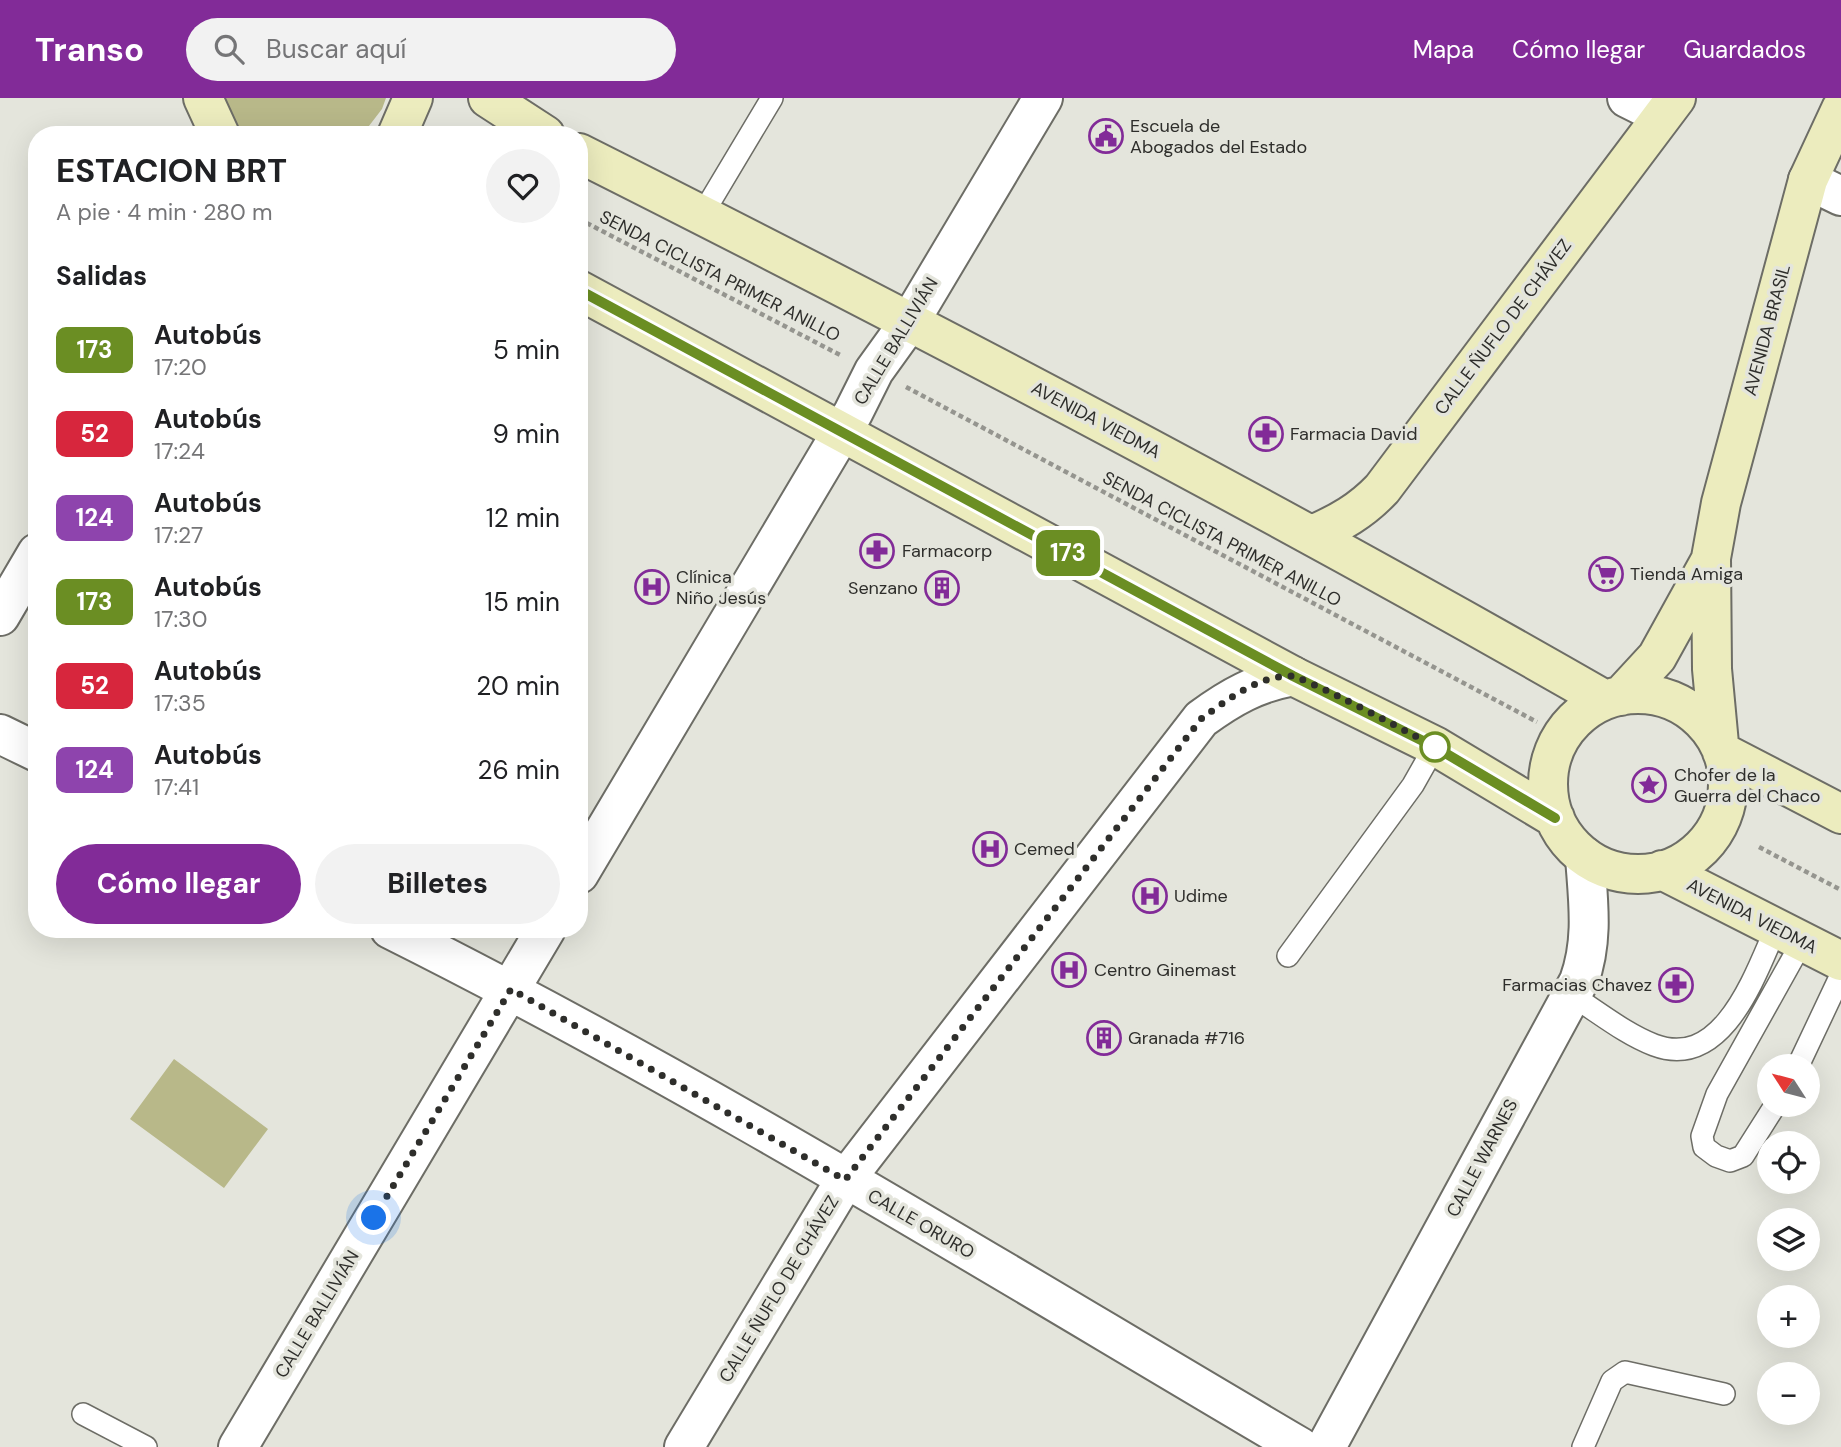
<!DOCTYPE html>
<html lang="es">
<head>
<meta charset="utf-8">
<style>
	body { margin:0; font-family:"DM Sans",sans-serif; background:#f2f2f2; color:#202124; height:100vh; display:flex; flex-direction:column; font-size:26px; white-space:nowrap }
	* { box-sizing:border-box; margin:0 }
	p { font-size:23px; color:#757577 }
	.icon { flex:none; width:38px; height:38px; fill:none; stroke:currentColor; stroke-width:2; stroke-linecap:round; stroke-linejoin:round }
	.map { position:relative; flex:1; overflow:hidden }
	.side { position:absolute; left:28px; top:28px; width:560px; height:812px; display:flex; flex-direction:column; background:#fff; border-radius:28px; box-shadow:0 7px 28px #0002 }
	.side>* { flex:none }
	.badge { padding:0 14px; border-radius:10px; font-size:24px; line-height:46px }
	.needle { width:46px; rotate:306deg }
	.tools { position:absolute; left:1757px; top:956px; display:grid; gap:14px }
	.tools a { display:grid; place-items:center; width:63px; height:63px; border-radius:50%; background:#fff; box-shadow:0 7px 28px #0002; font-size:35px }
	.you { position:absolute; width:35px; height:35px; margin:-18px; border:5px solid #fff; border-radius:50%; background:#1a73e8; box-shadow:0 0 0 10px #1a73e833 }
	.map>.badge { position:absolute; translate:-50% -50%; box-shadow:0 0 0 4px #fff }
	h2 { padding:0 28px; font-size:26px; line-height:63px }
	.round { display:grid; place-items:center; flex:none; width:74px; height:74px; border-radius:37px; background:#f2f2f2 }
	.summary { display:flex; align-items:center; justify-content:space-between; height:119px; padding:0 28px }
	h1 { font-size:33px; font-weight:700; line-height:52px }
	.action { display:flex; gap:14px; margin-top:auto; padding:14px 28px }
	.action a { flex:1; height:80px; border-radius:42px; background:#822b98; color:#fff; font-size:28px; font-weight:700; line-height:80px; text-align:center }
	.action a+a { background:#f2f2f2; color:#202124 }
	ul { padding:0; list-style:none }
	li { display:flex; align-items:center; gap:21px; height:84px; padding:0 28px }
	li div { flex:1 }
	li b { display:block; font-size:26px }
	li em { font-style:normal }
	li .badge { min-width:77px; font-weight:700; text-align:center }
	header { display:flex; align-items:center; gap:42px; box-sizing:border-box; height:98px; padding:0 35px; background:#822b98; color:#fff }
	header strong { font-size:33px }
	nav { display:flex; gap:38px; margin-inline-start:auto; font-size:24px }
	.search { width:490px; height:63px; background:#f2f2f2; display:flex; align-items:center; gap:18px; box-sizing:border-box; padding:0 24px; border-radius:38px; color:#757577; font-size:26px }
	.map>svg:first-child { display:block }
	.green { fill:#b8b889 }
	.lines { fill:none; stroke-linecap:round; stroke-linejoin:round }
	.service-casing { stroke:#6d6d66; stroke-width:24 }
	.minor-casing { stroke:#6d6d66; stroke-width:42 }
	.tertiary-casing { stroke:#6d6d66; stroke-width:42 }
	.secondary-casing { stroke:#6d6d66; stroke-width:42 }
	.path { stroke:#95958f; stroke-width:4.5; stroke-dasharray:5 3.5; stroke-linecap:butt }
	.service { stroke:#fff; stroke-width:21 }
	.minor { stroke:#fff; stroke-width:38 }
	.tertiary { stroke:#fff; stroke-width:38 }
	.secondary { stroke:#ececbe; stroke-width:38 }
	.line-casing { stroke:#fff; stroke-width:16 }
	.line { stroke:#6b8e23; stroke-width:10 }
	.walk { stroke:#2e2e2b; stroke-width:7; stroke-dasharray:0 12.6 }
	.stop-dot { fill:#fff; stroke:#6b8e23; stroke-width:3.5 }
	.labels { text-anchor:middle; stroke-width:7; stroke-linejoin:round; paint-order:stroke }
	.poi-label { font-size:18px; fill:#2e2e2b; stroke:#e4e5dc; text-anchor:start }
	.street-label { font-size:18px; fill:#2e2e2b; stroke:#e4e5dc }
</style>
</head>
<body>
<header>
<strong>Transo</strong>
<div class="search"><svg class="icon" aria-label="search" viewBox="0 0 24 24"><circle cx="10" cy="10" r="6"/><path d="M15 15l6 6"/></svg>Buscar aquí</div>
<nav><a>Mapa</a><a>Cómo llegar</a><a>Guardados</a></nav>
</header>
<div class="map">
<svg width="1841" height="1349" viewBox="0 0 1841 1349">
	<rect width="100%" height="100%" fill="#e4e5dc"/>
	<path class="green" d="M223 0H386L382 11 362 37H246L228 15Z
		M174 961 268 1031 224 1090 130 1021Z"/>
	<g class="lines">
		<g class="service-casing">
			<path id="service" d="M702 117 772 0
				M1288 858 1413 687 1435 648
				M1571 897C1597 913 1625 936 1654 947 1723 973 1755 877 1776 830
				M1798 968 1841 877
				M1776 1006 1743 1058 1730 1063 1716 1058 1704 1049 1702 1038 1717 996 1802 844
				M83 1316 146 1349
				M1583 1349 1612 1283 1625 1274 1724 1296"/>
		</g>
		<g class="minor-casing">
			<path id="minor" d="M1627 0 1661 17
				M1808 82 1841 98
				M0 518 37 455
				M0 636 37 654
				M579 776 853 315 874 273 910 223 1043 0
				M390 831C702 987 999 1172 1300 1349
				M238 1349 546 831
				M684 1349 845 1082 1201 621C1231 599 1256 585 1293 578"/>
		</g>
		<g class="tertiary-casing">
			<path id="tertiary" d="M1326 1349 1579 883C1594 842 1588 802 1585 759"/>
		</g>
		<g class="secondary-casing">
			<path id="secondary" d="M203 0 220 37
				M488 0 545 37
				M397 37 413 0
				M579 55C925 229 1269 409 1605 602
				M579 192 1293 578 1435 648 1555 720
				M1312 437C1340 425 1361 413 1382 391L1676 0
				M1548 686a90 90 0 1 1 180 0a90 90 0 1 1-180 0Z
				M1621 598 1657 559 1709 465
				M1719 646 1712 571 1711 460 1721 405 1808 82 1841 11
				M1722 654 1841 716
				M1662 772 1841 863"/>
		</g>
		<path class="path" d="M579 121 842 258
			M906 289 1537 624
			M1759 749 1841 792"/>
		<use href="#service" class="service"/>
		<use href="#minor" class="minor"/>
		<use href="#tertiary" class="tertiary"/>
		<use href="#secondary" class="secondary"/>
	</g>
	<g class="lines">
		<g class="line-casing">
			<path id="line" d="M579 192 1293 578 1435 649 1555 720"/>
		</g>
		<use href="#line" class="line"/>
		<path class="walk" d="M374 1120 511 891 845 1082 1201 621C1227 602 1257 578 1291 578 1303 578 1418 639 1435 649"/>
	</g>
	<defs>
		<g id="civic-ring" transform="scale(1.75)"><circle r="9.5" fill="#e4e5dc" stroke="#822b98" stroke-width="1.5"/><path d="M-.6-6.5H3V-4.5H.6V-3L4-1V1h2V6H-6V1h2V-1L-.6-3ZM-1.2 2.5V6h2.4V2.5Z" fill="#822b98"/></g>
		<g id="pharmacy-ring" transform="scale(1.75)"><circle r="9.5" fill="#e4e5dc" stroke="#822b98" stroke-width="1.5"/><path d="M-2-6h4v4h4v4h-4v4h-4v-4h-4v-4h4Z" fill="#822b98"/></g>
		<g id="supermarket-ring" transform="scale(1.75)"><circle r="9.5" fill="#e4e5dc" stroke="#822b98" stroke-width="1.5"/><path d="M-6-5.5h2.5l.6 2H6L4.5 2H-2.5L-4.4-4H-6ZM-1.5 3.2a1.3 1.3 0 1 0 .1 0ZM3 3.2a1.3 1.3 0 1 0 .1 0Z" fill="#822b98"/></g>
		<g id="hospital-ring" transform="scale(1.75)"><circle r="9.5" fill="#e4e5dc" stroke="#822b98" stroke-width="1.5"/><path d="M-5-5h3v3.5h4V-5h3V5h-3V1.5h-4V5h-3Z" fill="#822b98"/></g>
		<g id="building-ring" transform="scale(1.75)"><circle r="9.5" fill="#e4e5dc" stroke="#822b98" stroke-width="1.5"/><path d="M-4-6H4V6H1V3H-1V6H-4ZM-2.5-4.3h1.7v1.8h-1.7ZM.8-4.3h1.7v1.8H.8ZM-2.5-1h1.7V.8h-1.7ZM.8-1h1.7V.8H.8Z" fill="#822b98"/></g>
		<g id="sight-ring" transform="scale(1.75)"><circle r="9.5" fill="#e4e5dc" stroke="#822b98" stroke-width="1.5"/><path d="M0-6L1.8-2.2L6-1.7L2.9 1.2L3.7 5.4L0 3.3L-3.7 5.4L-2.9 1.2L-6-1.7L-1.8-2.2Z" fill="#822b98"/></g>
	</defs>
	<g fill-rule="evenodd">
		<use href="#civic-ring" x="1106" y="38"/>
		<use href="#pharmacy-ring" x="1266" y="336"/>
		<use href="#pharmacy-ring" x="877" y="453"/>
		<use href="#supermarket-ring" x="1606" y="476"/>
		<use href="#hospital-ring" x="652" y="489"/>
		<use href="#building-ring" x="942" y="490"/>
		<use href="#sight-ring" x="1649" y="687"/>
		<use href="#hospital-ring" x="990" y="751"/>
		<use href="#hospital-ring" x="1150" y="798"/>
		<use href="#hospital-ring" x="1069" y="872"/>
		<use href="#pharmacy-ring" x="1676" y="887"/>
		<use href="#building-ring" x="1104" y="940"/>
	</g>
	<circle class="stop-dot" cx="1435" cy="649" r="14"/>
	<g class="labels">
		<g class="poi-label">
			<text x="1130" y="34">Escuela de<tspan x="1130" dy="21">Abogados del Estado</tspan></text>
			<text x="1290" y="342">Farmacia David</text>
			<text x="902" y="459">Farmacorp</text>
			<text x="1630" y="482">Tienda Amiga</text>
			<text x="676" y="485">Clínica<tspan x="676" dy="21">Niño Jesús</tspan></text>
			<text x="918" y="496" text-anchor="end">Senzano</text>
			<text x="1674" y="683">Chofer de la<tspan x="1674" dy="21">Guerra del Chaco</tspan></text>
			<text x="1014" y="757">Cemed</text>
			<text x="1174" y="804">Udime</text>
			<text x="1094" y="878">Centro Ginemast</text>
			<text x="1652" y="893" text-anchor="end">Farmacias Chavez</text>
			<text x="1128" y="946">Granada #716</text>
		</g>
		<g class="street-label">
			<text transform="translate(720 178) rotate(27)" y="6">SENDA CICLISTA PRIMER ANILLO</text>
			<text transform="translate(1503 229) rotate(-53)" y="6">CALLE ÑUFLO DE CHÁVEZ</text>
			<text transform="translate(1767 232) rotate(-75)" y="6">AVENIDA BRASIL</text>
			<text transform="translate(896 243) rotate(-59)" y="6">CALLE BALLIVIÁN</text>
			<text transform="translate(1096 322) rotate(28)" y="6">AVENIDA VIEDMA</text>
			<text transform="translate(1222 441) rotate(28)" y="6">SENDA CICLISTA PRIMER ANILLO</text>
			<text transform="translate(1752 818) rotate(27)" y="6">AVENIDA VIEDMA</text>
			<text transform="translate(1482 1060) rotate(-62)" y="6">CALLE WARNES</text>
			<text transform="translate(921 1126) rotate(30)" y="6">CALLE ORURO</text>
			<text transform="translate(779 1191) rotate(-59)" y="6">CALLE ÑUFLO DE CHÁVEZ</text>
			<text transform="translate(317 1216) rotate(-59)" y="6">CALLE BALLIVIÁN</text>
		</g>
	</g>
</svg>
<div class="tools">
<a><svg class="needle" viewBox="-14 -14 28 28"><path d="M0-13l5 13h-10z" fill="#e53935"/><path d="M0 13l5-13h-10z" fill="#757577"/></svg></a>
<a><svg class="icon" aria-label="locate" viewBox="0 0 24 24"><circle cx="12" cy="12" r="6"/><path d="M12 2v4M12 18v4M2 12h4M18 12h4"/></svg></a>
<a><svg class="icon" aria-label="layers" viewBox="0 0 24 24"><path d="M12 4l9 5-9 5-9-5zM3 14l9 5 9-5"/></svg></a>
<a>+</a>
<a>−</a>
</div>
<div class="you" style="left:374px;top:1120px"></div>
<b class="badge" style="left:1068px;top:455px;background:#6b8e23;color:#fff">173</b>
<section class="side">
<div class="summary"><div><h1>ESTACION BRT</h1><p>A pie · 4 min · 280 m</p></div><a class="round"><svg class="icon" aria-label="heart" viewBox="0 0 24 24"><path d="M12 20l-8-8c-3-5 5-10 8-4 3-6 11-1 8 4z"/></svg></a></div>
<h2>Salidas</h2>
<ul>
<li><span class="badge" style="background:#6b8e23;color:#fff">173</span><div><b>Autobús</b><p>17:20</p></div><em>5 min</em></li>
<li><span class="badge" style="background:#d7263d;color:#fff">52</span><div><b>Autobús</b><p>17:24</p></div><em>9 min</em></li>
<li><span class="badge" style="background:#8e44ad;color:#fff">124</span><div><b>Autobús</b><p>17:27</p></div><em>12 min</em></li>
<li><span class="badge" style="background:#6b8e23;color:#fff">173</span><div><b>Autobús</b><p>17:30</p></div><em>15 min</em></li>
<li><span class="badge" style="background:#d7263d;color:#fff">52</span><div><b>Autobús</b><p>17:35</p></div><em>20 min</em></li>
<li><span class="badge" style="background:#8e44ad;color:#fff">124</span><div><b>Autobús</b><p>17:41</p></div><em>26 min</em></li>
</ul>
<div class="action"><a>Cómo llegar</a><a>Billetes</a></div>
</section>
</div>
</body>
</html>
